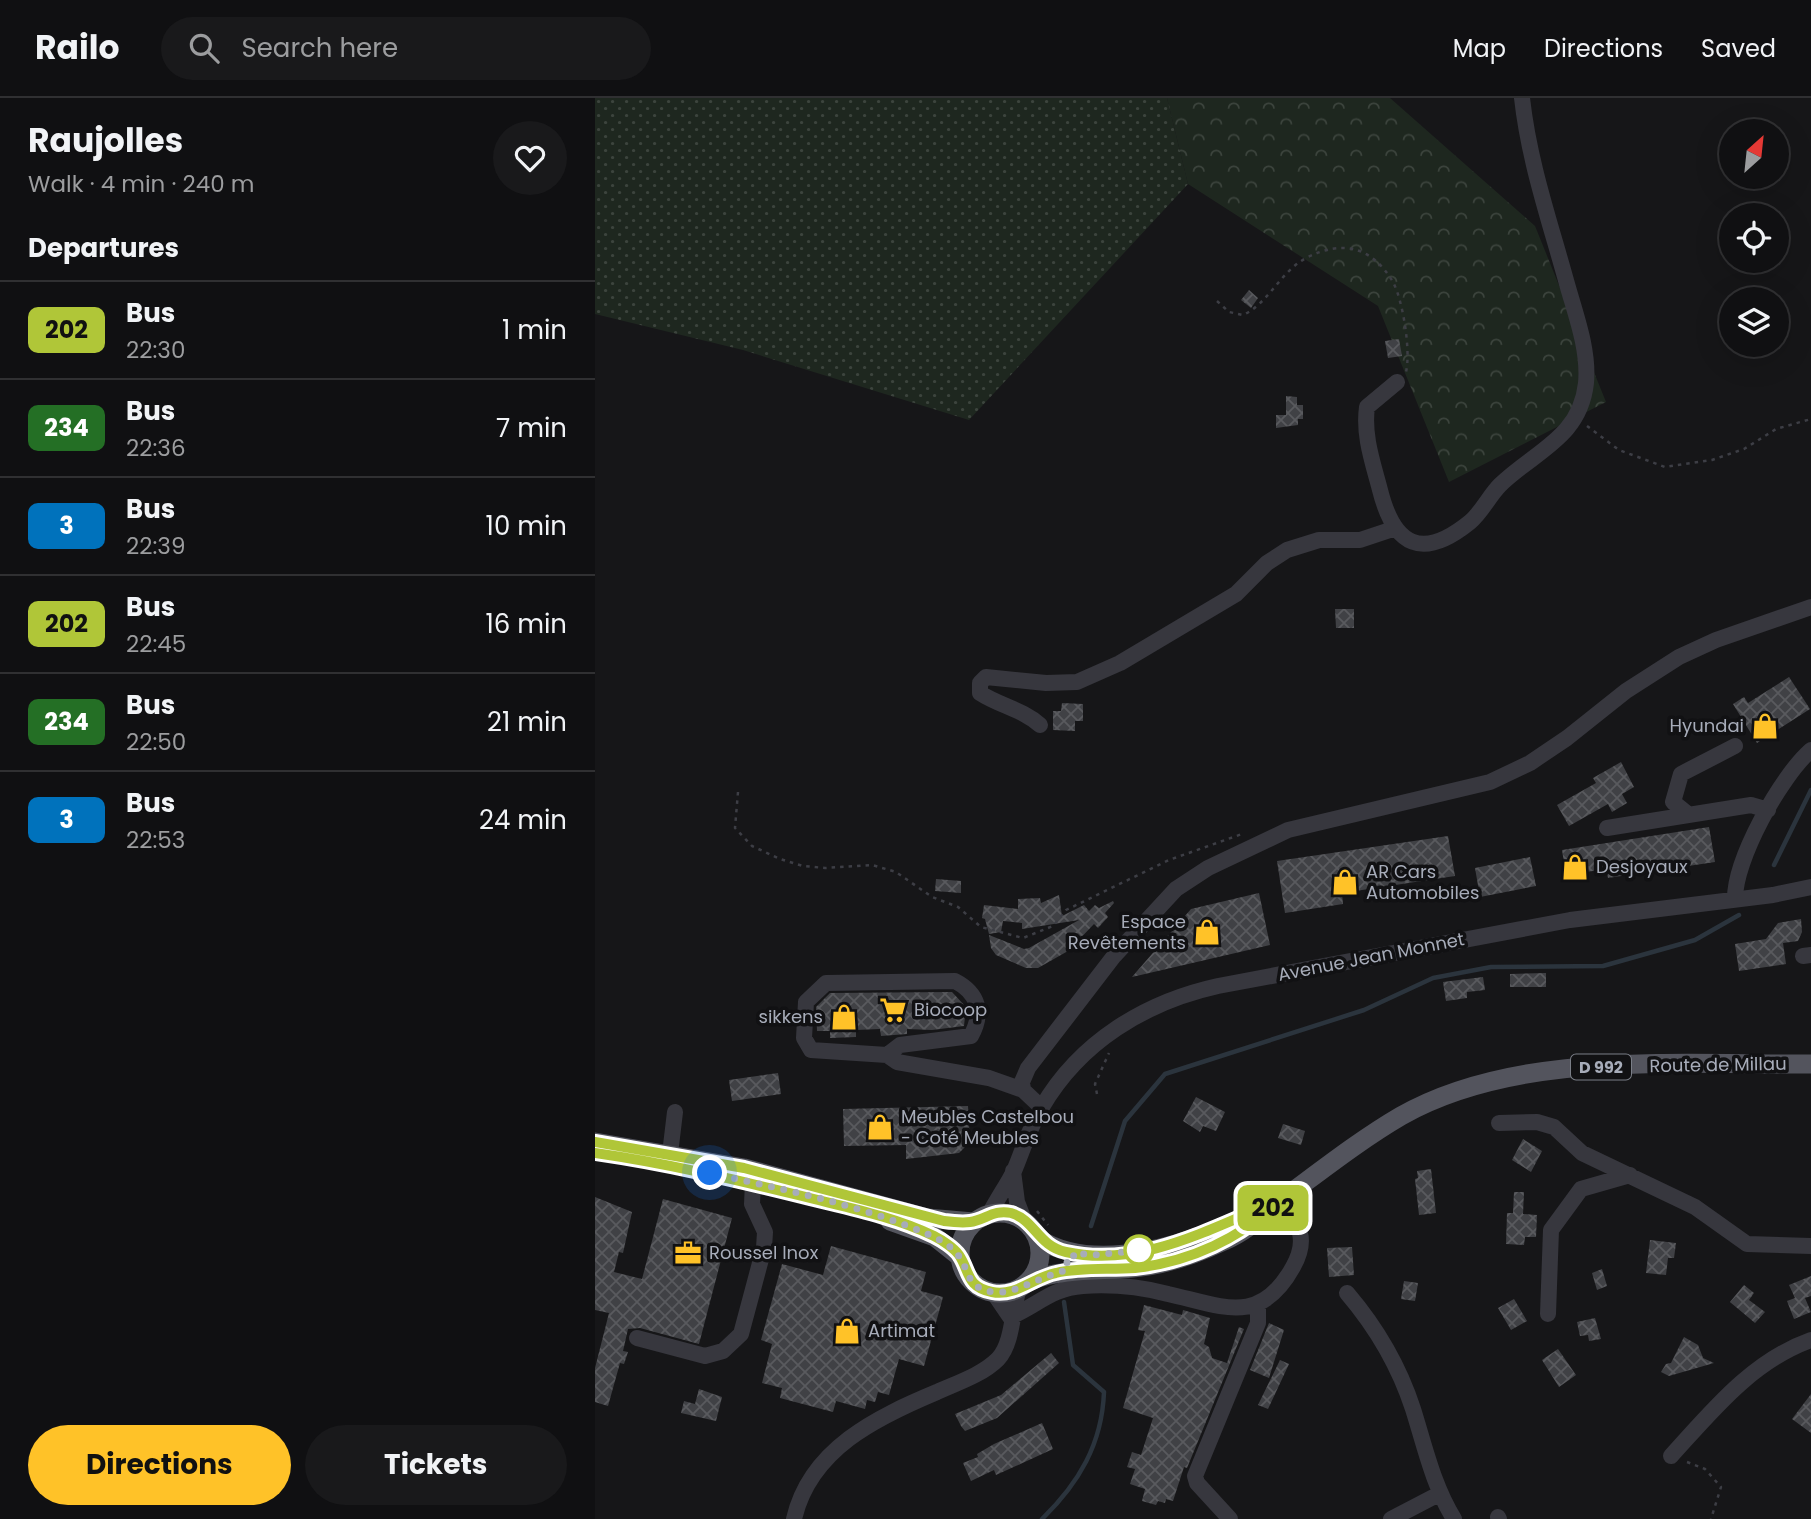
<!DOCTYPE html>
<html lang="en">
<head>
<meta charset="utf-8">
<style>
	body { margin:0; font-family:Poppins,sans-serif; background:#19191b; color:#f1f3f6; height:100vh; display:flex; flex-direction:column; font-size:26px; white-space:nowrap }
	* { box-sizing:border-box; margin:0 }
	p { font-size:23px; color:#9c9d9f }
	.icon { flex:none; width:38px; height:38px; fill:none; stroke:currentColor; stroke-width:2; stroke-linecap:round; stroke-linejoin:round }
	.map { position:relative; flex:1; overflow:hidden }
	.drawer { display:flex; flex-direction:column; background:#101012; width:595px }
	.drawer>* { flex:none }
	.badge { padding:0 14px; border-radius:10px; font-size:24px; line-height:46px }
	.needle { width:46px; rotate:27deg }
	.controls { position:absolute; left:1124px; top:21px; display:grid; gap:14px }
	.controls a { display:grid; place-items:center; width:70px; height:70px; border-radius:50%; background:#101012; box-shadow:0 7px 28px #0002,0 0 0 2px #303032; font-size:35px }
	.you { position:absolute; width:35px; height:35px; margin:-18px; border:5px solid #fff; border-radius:50%; background:#1a73e8; box-shadow:0 0 0 10px #1a73e833 }
	.map>.badge { position:absolute; translate:-50% -50%; box-shadow:0 0 0 4px #fff }
	h2 { padding:0 28px; font-size:26px; line-height:63px }
	.round { display:grid; place-items:center; flex:none; width:74px; height:74px; border-radius:37px; background:#19191b }
	.headline { display:flex; align-items:center; justify-content:space-between; height:119px; padding:0 28px }
	h1 { font-size:33px; font-weight:700; line-height:52px }
	.button { display:flex; gap:14px; margin-top:auto; padding:14px 28px }
	.button a { flex:1; height:80px; border-radius:42px; background:#ffc228; color:#111; font-size:28px; font-weight:700; line-height:80px; text-align:center }
	.button a+a { background:#19191b; color:#f1f3f6 }
	ul { padding:0; list-style:none }
	li { display:flex; align-items:center; gap:21px; height:98px; padding:0 28px; border-top:2px solid #303032 }
	li div { flex:1 }
	li b { display:block; font-size:26px }
	li em { font-style:normal }
	li .badge { min-width:77px; font-weight:700; text-align:center }
	header { display:flex; align-items:center; gap:42px; box-sizing:border-box; height:98px; padding:0 35px; background:#101012; border-bottom:2px solid #303032 }
	header strong { font-size:33px }
	nav { display:flex; gap:38px; margin-inline-start:auto; font-size:24px }
	.search { width:490px; height:63px; background:#19191b; display:flex; align-items:center; gap:18px; box-sizing:border-box; padding:0 24px; border-radius:38px; color:#9c9d9f; font-size:26px }
	main { display:flex; flex:1; min-height:0 }
	.map>svg:first-child { display:block }
	.grass { fill:url(#grass-dots) }
	.forest { fill:url(#forest-crowns) }
	.lines { fill:none; stroke-linecap:round; stroke-linejoin:round }
	.stream { stroke:#2b343d; stroke-width:4.5 }
	.building { fill:url(#building-cross-hatch) }
	.path { stroke:#3d3e45; stroke-width:2.5; stroke-dasharray:3.5 5; stroke-linecap:butt }
	.minor { stroke:#37373e; stroke-width:16 }
	.major { stroke:#53545d; stroke-width:19 }
	.line-casing { stroke:#fff; stroke-width:16 }
	.line { stroke:#b0c638; stroke-width:10 }
	.walk { stroke:#a7acb9; stroke-width:7; stroke-dasharray:0 12.6 }
	.stop-dot { fill:#fff; stroke:#b0c638; stroke-width:3.5 }
	.labels { text-anchor:middle; stroke-width:7; stroke-linejoin:round; paint-order:stroke }
	.shield { fill:#111113; stroke:#7a7e87; stroke-width:2 }
	.shield-label { font-size:16px; font-weight:bold; fill:#a7acb9 }
	.poi-label { font-size:18px; fill:#a7acb9; stroke:#111113; text-anchor:start }
	.street-label { font-size:18px; fill:#a7acb9; stroke:#111113 }
</style>
</head>
<body>
<header>
<strong>Railo</strong>
<div class="search"><svg class="icon" aria-label="search" viewBox="0 0 24 24"><circle cx="10" cy="10" r="6"/><path d="M15 15l6 6"/></svg>Search here</div>
<nav><a>Map</a><a>Directions</a><a>Saved</a></nav>
</header>
<main>
<section class="drawer">
<div class="headline"><div><h1>Raujolles</h1><p>Walk · 4 min · 240 m</p></div><a class="round"><svg class="icon" aria-label="heart" viewBox="0 0 24 24"><path d="M12 20l-8-8c-3-5 5-10 8-4 3-6 11-1 8 4z"/></svg></a></div>
<h2>Departures</h2>
<ul>
<li><span class="badge" style="background:#b0c638;color:#111">202</span><div><b>Bus</b><p>22:30</p></div><em>1 min</em></li>
<li><span class="badge" style="background:#246f25;color:#fff">234</span><div><b>Bus</b><p>22:36</p></div><em>7 min</em></li>
<li><span class="badge" style="background:#0072bc;color:#fff">3</span><div><b>Bus</b><p>22:39</p></div><em>10 min</em></li>
<li><span class="badge" style="background:#b0c638;color:#111">202</span><div><b>Bus</b><p>22:45</p></div><em>16 min</em></li>
<li><span class="badge" style="background:#246f25;color:#fff">234</span><div><b>Bus</b><p>22:50</p></div><em>21 min</em></li>
<li><span class="badge" style="background:#0072bc;color:#fff">3</span><div><b>Bus</b><p>22:53</p></div><em>24 min</em></li>
</ul>
<div class="button"><a>Directions</a><a>Tickets</a></div>
</section>
<div class="map">
<svg width="1216" height="1421" viewBox="0 0 1216 1421">
	<defs>
		<pattern id="grass-dots" width="8" height="8" patternUnits="userSpaceOnUse" patternTransform="scale(1.75)"><rect width="8" height="8" fill="#1e271f"/><path d="M2 2h.1M6 6h.1" fill="none" stroke="#3c443d" stroke-width="1.8" stroke-linecap="round"/></pattern>
		<pattern id="forest-crowns" width="20" height="18" patternUnits="userSpaceOnUse" patternTransform="scale(1.75)"><rect width="20" height="18" fill="#1e271f"/><path d="M2 6a3 3 0 1 1 6 0M12 15a3 3 0 1 1 6 0" fill="none" stroke="#3c443d"/></pattern>
		<pattern id="building-cross-hatch" width="8" height="8" patternUnits="userSpaceOnUse" patternTransform="scale(1.75)"><rect width="8" height="8" fill="#404145"/><path d="M0 0l8 8M0 8l8-8" fill="none" stroke="#595a5e"/></pattern>
	</defs>
	<rect width="100%" height="100%" fill="#161618"/>
	<path class="grass" d="M0 0H572L593 86 374 322 148 252 0 216Z"/>
	<path class="forest" d="M572 0H795L940 128 1011 304 854 384 783 208 593 86Z"/>
	<g class="lines">
		<path class="stream" d="M1179 767 1216 692
			M496 1128 530 1023 570 976 769 912 838 880 896 869 1008 868 1100 842 1144 817
			M447 1421C484 1385 507 1346 509 1294L478 1267 469 1204"/>
	</g>
	<path class="building" d="M654 192 663 200 656 210 646 202Z
		M804 241 807 258 793 260 790 243Z
		M691 298 702 299V307H708V321H703V327L681 330V317H691Z
		M740 511H759V530H741Z
		M1194 579 1215 611 1162 645 1138 606 1149 599 1153 605Z
		M467 605 488 606V623H480V633L458 632V613H466Z
		M1026 664 1039 689 1027 696 1032 705 1017 714 1013 706 974 728 962 707 1001 685 998 680Z
		M1114 729 1120 764 1013 780 1011 771 971 777 967 752Z
		M853 738 860 778 747 795 748 806 690 815 682 763Z
		M935 759 941 788 885 799 880 770Z
		M341 781 366 783V795L340 793Z
		M664 795 675 847 537 879 596 811Z
		M464 797 467 818 489 807 494 813 500 807 504 810 518 803 519 805 510 815 513 819 503 830 499 826 473 853 443 870H431L401 857 396 850 394 837 429 851 434 850 484 822 427 831V825L408 823 406 834 394 836 390 821 387 820 389 807 423 811V801L445 800 446 805Z
		M1206 821 1207 834 1203 843 1188 845 1191 866 1144 873 1140 846 1171 841 1183 825Z
		M951 875V889H915V876Z
		M888 879 890 892 872 894V900L851 903 848 884Z
		M357 894 371 909 369 928 337 932 312 931V936L286 938 285 931 261 932V939L235 940V933H222L221 909 235 895Z
		M183 975 186 996 137 1003 134 982Z
		M601 999 630 1014 621 1033 608 1028 605 1034 588 1023Z
		M373 1008 375 1044 364 1055 311 1061V1047L249 1048 248 1011Z
		M688 1026 710 1033 706 1047 683 1040Z
		M928 1041 947 1053 936 1074 917 1062Z
		M836 1071 841 1115 824 1117 820 1081 823 1080 822 1073Z
		M919 1094H929L928 1116 942 1117 941 1139H930L929 1147 911 1146 912 1115H918Z
		M0 1099 37 1114 28 1155 24 1154 19 1174 47 1181 68 1101 137 1120 104 1246 45 1230 33 1231 28 1253 33 1254 29 1266 25 1265 13 1308 0 1304V1270L14 1215 0 1212Z
		M1055 1142 1081 1145 1079 1160H1073L1071 1177 1051 1175Z
		M236 1148 331 1174 326 1193 348 1199 329 1268 304 1261 294 1297 283 1294 280 1304 272 1302 270 1311 241 1303 238 1314 185 1300 187 1290 167 1285 177 1246 166 1242 187 1166 228 1177Z
		M757 1149 759 1177 734 1179 732 1150Z
		M1007 1171 1012 1188 1002 1192 997 1175Z
		M1216 1178V1198L1210 1200 1216 1214 1199 1221 1192 1203 1200 1200 1194 1187Z
		M809 1183 823 1185 820 1203 806 1201Z
		M1149 1187 1159 1195 1154 1202 1170 1214 1160 1225 1135 1204Z
		M919 1201 932 1223 916 1232 903 1210Z
		M549 1207 587 1217 588 1212 615 1220 609 1246 614 1249 617 1260 632 1265 644 1229 649 1231 592 1370 589 1369 578 1403 571 1401 570 1405 563 1403 561 1407 547 1403 550 1391 535 1386 540 1371 532 1369 537 1354 546 1357 558 1320 528 1310 550 1233 543 1232Z
		M1000 1220 1006 1241 994 1243 993 1237 985 1238 982 1224Z
		M674 1225 689 1232 674 1280 655 1272Z
		M1089 1239 1103 1247 1108 1260 1119 1265 1074 1278 1066 1274 1071 1266 1076 1265Z
		M963 1251 981 1277 964 1289 947 1262Z
		M456 1255 464 1265 402 1320 370 1333 366 1328 360 1316 406 1297Z
		M685 1262 694 1266 673 1311 663 1307Z
		M104 1291 127 1299 121 1323 86 1315 89 1303 100 1306Z
		M1216 1296V1335L1197 1321Z
		M447 1325 458 1351 401 1377 399 1372 376 1383 368 1365 383 1359 382 1356 399 1346Z"/>
	<g class="lines">
		<path class="path" d="M622 203 634 214 648 217C674 205 685 174 711 160 748 141 777 149 798 184 808 203 816 253 811 274
			M992 328 1024 352 1070 369 1117 362 1149 351 1181 331 1216 321
			M143 694 140 730 157 748 185 761 208 768 230 770 277 767 301 774 337 799 363 809 386 829 428 840 458 828 471 812 574 762 647 736
			M502 996 500 986 514 955
			M442 1113 453 1127
			M1092 1364 1110 1371 1126 1389 1116 1421"/>
		<path class="minor" d="M802 284 772 309C768 338 778 365 785 392 799 448 827 463 875 424 887 414 894 398 905 387 940 353 985 340 991 285 994 252 981 218 972 186 955 124 934 64 927 0
			M445 627C427 611 405 608 385 595V585L391 579 451 585 482 584 525 565 641 496 672 465 692 452 724 442H765L798 431
			M1094 717 1078 704 1086 676 1140 648
			M1012 730 1156 707 1173 712
			M1140 802C1139 762 1186 678 1216 652
			M1208 858 1216 857
			M292 957 305 947 376 938C389 914 383 895 360 883L231 885 211 904 209 940 216 952 292 957 302 964 394 980 428 992
			M446 1009 428 992 427 984 433 970 519 858 581 791 613 770 693 732 895 684 935 665 972 640 1031 593 1084 559 1121 542 1216 509
			M904 1025 942 1024 959 1029 987 1055 1100 1109 1152 1146 1216 1148
			M75 1056 80 1014
			M418 1073 422 1104 429 1122
			M395 1115C402 1101 412 1087 419 1073 428 1052 434 1030 447 1009 485 944 550 904 623 888L975 822 1178 797 1216 789
			M398 1194 415 1219
			M752 1195C781 1229 804 1268 818 1311 830 1349 838 1387 859 1421
			M953 1216 956 1132 986 1091 1035 1077
			M415 1219C442 1208 456 1190 488 1188 516 1186 546 1189 573 1196 627 1208 665 1229 698 1169 714 1141 704 1126 686 1102
			M42 1240 110 1258 128 1253 146 1236 169 1150 170 1134 157 1106 158 1084
			M1076 1358C1117 1313 1157 1263 1216 1242
			M903 1419 904 1421
			M199 1421C215 1351 282 1319 342 1294 362 1285 387 1277 403 1261 418 1245 417 1213 424 1190
			M635 1421 602 1385 600 1378 663 1225V1207
			M796 1421 844 1396"/>
		<path class="major" d="M0 1044 149 1070 332 1120 378 1124
			M365 1155a40 40 0 1 1 80 0a40 40 0 1 1-80 0Z
			M295 1123 340 1139 365 1159
			M444 1141C501 1177 601 1146 656 1115
			M434 1183C469 1170 502 1173 538 1170 570 1167 600 1157 629 1143 653 1133 669 1116 689 1100 727 1072 765 1042 806 1018 922 952 1086 967 1216 966"/>
	</g>
	<g class="lines">
		<g class="line-casing">
			<path id="line" d="M0 1044 149 1070 349 1123C357 1124 367 1125 375 1124 390 1122 399 1111 416 1115 440 1122 443 1148 471 1154 548 1171 619 1128 686 1102 646 1140 595 1164 540 1170 514 1172 487 1169 461 1175 439 1179 421 1199 397 1194 371 1189 375 1173 364 1157 359 1150 347 1142 339 1138 298 1118 250 1109 207 1098 138 1081 70 1065 0 1055"/>
		</g>
		<use href="#line" class="line"/>
		<path class="walk" d="M115 1075C187 1091 270 1108 337 1138 346 1142 357 1149 363 1157 375 1172 370 1189 397 1194 417 1198 448 1177 472 1172V1163H478L479 1155 499 1157 551 1152H544"/>
	</g>
	<defs>
		<g id="shop-bare" transform="scale(2.1)"><path d="M-5-2.5h2.3a2.7 3.5 0 0 1 5.4 0H5L5.5 6h-11ZM-1.5-2.5h3a1.5 2.3 0 0 0-3 0Z" fill="#ffc228" stroke="#111113" stroke-width="2.5" paint-order="stroke"/></g>
		<g id="supermarket-bare" transform="scale(2.1)"><path d="M-6-5.5h2.5l.6 2H6L4.5 2H-2.5L-4.4-4H-6ZM-1.5 3.2a1.3 1.3 0 1 0 .1 0ZM3 3.2a1.3 1.3 0 1 0 .1 0Z" fill="#ffc228" stroke="#111113" stroke-width="2.5" paint-order="stroke"/></g>
		<g id="office-bare" transform="scale(2.1)"><path d="M-6-3h4V-5.5h4V-3h4V5H-6ZM-1-4.5V-3h2v-1.5ZM-6 0V1H6V0Z" fill="#ffc228" stroke="#111113" stroke-width="2.5" paint-order="stroke"/></g>
	</defs>
	<g fill-rule="evenodd">
		<use href="#shop-bare" x="1170" y="628"/>
		<use href="#shop-bare" x="980" y="769"/>
		<use href="#shop-bare" x="750" y="784"/>
		<use href="#shop-bare" x="612" y="834"/>
		<use href="#supermarket-bare" x="298" y="912"/>
		<use href="#shop-bare" x="249" y="919"/>
		<use href="#shop-bare" x="285" y="1029"/>
		<use href="#office-bare" x="93" y="1155"/>
		<use href="#shop-bare" x="252" y="1233"/>
	</g>
	<circle class="stop-dot" cx="544" cy="1152" r="14"/>
	<g class="labels">
		<rect class="shield" x="976" y="956.5" width="60" height="25" rx="5"/>
		<g class="shield-label">
			<text x="1006" y="975">D 992</text>
		</g>
		<g class="poi-label">
			<text x="1149" y="634" text-anchor="end">Hyundai</text>
			<text x="1001" y="775">Desjoyaux</text>
			<text x="771" y="780">AR Cars<tspan x="771" dy="21">Automobiles</tspan></text>
			<text x="591" y="830" text-anchor="end">Espace<tspan x="591" dy="21">Revêtements</tspan></text>
			<text x="319" y="918">Biocoop</text>
			<text x="228" y="925" text-anchor="end">sikkens</text>
			<text x="306" y="1025">Meubles Castelbou<tspan x="306" dy="21">- Coté Meubles</tspan></text>
			<text x="114" y="1161">Roussel Inox</text>
			<text x="273" y="1239">Artimat</text>
		</g>
		<g class="street-label">
			<text transform="translate(776 859) rotate(-11)" y="6">Avenue Jean Monnet</text>
			<text transform="translate(1123 967) rotate(-1)" y="6">Route de Millau</text>
		</g>
	</g>
</svg>
<div class="controls">
<a><svg class="needle" viewBox="-14 -14 28 28"><path d="M0-13l5 13h-10z" fill="#e53935"/><path d="M0 13l5-13h-10z" fill="#9c9d9f"/></svg></a>
<a><svg class="icon" aria-label="locate" viewBox="0 0 24 24"><circle cx="12" cy="12" r="6"/><path d="M12 2v4M12 18v4M2 12h4M18 12h4"/></svg></a>
<a><svg class="icon" aria-label="layers" viewBox="0 0 24 24"><path d="M12 4l9 5-9 5-9-5zM3 14l9 5 9-5"/></svg></a>
</div>
<div class="you" style="left:115px;top:1075px"></div>
<b class="badge" style="left:678px;top:1110px;background:#b0c638;color:#111">202</b>
</div>
</main>
</body>
</html>
